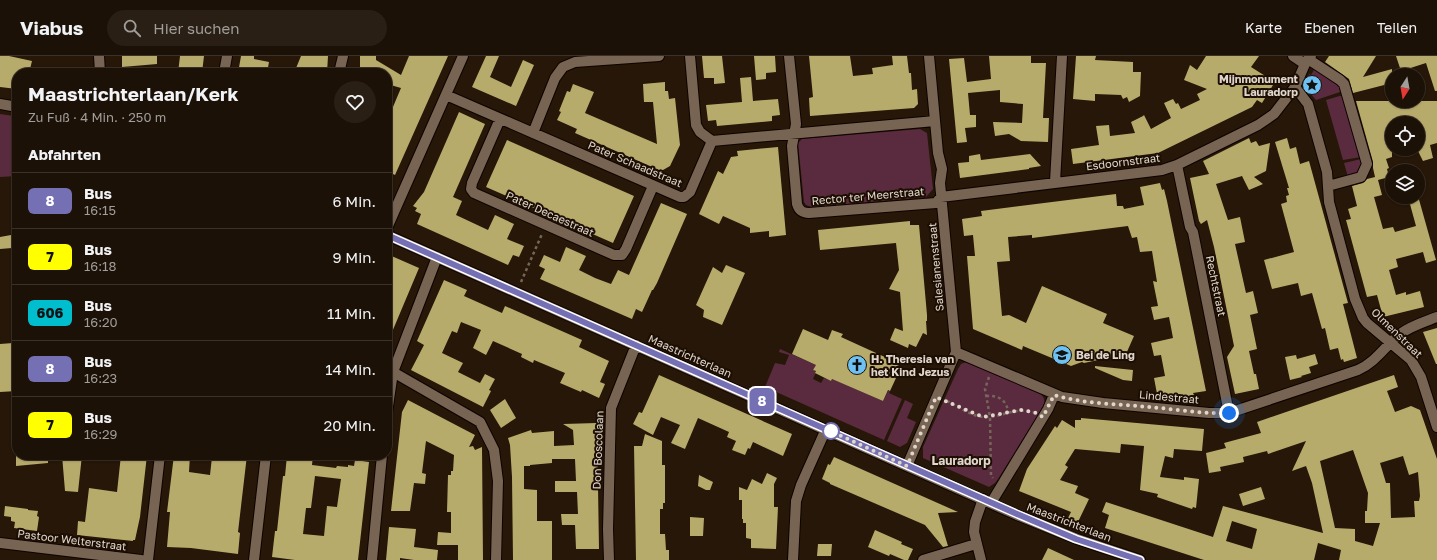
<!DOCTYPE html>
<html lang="de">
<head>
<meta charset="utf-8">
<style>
	body { margin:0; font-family:"Golos Text",sans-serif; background:#291f14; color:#f1f3f6; height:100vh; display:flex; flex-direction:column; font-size:15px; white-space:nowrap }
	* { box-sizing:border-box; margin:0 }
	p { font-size:13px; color:#a09d9b }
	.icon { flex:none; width:22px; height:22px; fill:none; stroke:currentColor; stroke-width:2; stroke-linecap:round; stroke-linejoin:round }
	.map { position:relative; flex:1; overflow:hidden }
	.panel { position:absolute; left:12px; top:12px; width:380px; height:392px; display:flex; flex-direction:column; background:#1c1106; border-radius:16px; box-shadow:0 1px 3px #0004,0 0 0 1px #3a3128 }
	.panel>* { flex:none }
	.badge { padding:0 8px; border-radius:6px; font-size:14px; line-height:26px }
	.needle { width:26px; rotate:191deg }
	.buttons { position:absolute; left:1385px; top:12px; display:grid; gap:8px }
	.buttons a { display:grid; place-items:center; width:40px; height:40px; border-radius:50%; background:#1c1106; box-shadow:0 1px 3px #0004,0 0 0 1px #3a3128; font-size:20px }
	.you { position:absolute; width:20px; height:20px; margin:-10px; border:3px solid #fff; border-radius:50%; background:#1a73e8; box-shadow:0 0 0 6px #1a73e833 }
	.map>.badge { position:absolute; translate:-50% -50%; box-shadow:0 0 0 2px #fff }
	h2 { padding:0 16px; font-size:15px; line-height:36px }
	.round { display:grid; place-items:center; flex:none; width:42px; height:42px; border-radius:21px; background:#291f14 }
	.summary { display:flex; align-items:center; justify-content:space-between; height:68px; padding:0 16px }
	h1 { font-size:19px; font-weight:700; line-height:30px }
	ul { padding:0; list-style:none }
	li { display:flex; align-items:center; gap:12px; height:56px; padding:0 16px; border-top:1px solid #3a3128 }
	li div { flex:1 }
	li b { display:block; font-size:15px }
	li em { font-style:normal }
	li .badge { min-width:44px; font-weight:700; text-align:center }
	header { display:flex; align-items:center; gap:24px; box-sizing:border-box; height:56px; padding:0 20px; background:#1c1106; border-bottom:1px solid #3a3128 }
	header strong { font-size:19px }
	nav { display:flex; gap:22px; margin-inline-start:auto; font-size:14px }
	.search { width:280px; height:36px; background:#291f14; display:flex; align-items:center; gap:10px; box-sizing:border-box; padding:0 14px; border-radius:22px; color:#a09d9b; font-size:15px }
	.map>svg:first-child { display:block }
	.green { fill:#5a2b3e }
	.building { fill:#b7ab6c; fill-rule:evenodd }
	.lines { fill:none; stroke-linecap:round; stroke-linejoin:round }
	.minor-casing { stroke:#0e0300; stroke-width:12 }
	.path { stroke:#74675a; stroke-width:2.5; stroke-dasharray:3 3; stroke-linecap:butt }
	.minor { stroke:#776453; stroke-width:10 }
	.line-casing { stroke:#fff; stroke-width:9 }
	.line { stroke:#7570b3; stroke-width:6 }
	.walk { stroke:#e0d6cc; stroke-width:4; stroke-dasharray:0 7.2 }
	.stop-dot { fill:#fff; stroke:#7570b3; stroke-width:2 }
	.labels { text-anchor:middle; stroke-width:4; stroke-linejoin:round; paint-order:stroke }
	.poi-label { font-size:11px; font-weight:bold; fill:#e0d6cc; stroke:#1c0e02; text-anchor:start }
	.street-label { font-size:11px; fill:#e0d6cc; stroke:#1c0e02 }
	.neighbourhood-label { font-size:12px; font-weight:bold; fill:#e0d6cc; stroke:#1c0e02 }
</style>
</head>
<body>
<header>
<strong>Viabus</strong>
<div class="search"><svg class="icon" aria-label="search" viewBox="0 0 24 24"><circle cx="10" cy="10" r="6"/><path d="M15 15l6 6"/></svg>Hier suchen</div>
<nav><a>Karte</a><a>Ebenen</a><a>Teilen</a></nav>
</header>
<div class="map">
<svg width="1437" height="504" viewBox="0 0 1437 504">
	<rect width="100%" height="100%" fill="#261708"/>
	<path class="green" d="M1315 12 1338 27 1343 35 1316 44 1310 37 1312 34 1310 32 1307 34 1306 30 1314 32 1316 29 1315 27 1312 26 1309 28H1306L1309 18 1311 19Z
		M1343 39 1361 101 1343 104 1326 44Z
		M0 58 14 60 15 59 17 120 0 121Z
		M920 73 927 77 933 133 926 141 812 151 806 149 804 146 798 87 802 83Z
		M1361 103 1362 106 1358 118 1348 121 1344 107Z
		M780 293 816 309 813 314 816 316 813 323 821 327 824 322 831 325 832 323 883 345 888 335H890L889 337 902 343 884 384 765 331 775 307 785 309 789 299 779 296Z
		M966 306 1039 337C1044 340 1046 345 1043 351L998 423 995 427 989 431 923 402V391L958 313 961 308Z
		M905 344 913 348 907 362 916 366 907 387 900 391 887 385Z"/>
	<path class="building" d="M0 0H9L32 5 29 17H17V33L0 31Z
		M122 0H157V8L122 11Z
		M180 0H204L202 17H178Z
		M241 0H254V3L269 6 267 17 252 15V17H238Z
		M301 0H328L327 17H294Z
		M360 0H376V4L401 19 409 0H448L395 119 387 115V65L401 32 387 28V17H360Z
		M486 0H499L490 21 511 31 523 4 534 9 516 50 472 31Z
		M702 0H722L725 27 714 28V22H704Z
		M754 0H775L776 16 766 17V23L756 24Z
		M809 0H850L853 20 873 18 872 12 893 9 892 0H907L909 17H911L912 34 917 33 918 48 914 52 810 60 809 42 813 41Z
		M989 0H1031V7H1046L1043 62H1049L1048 86 1021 85 1009 78 995 80 993 66 1022 67 1023 48 1000 46V34L968 37 970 59H976V71L965 72 967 86 957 87 949 3 964 2 967 26 991 23Z
		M1076 0H1096L1095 4 1133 6V16H1141L1140 40 1129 46 1127 41 1123 43 1121 39 1095 38V45L1073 43Z
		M1206 0H1259L1251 11 1273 25V29L1262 47 1257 44 1252 51 1158 97 1073 108 1071 93 1099 89 1096 70 1109 69 1110 80 1135 77 1131 66 1143 60 1144 59 1151 73 1171 62 1164 47 1173 43 1176 48 1178 47 1181 53 1200 44 1197 38 1207 33 1184 24 1190 9 1197 14Z
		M1329 0H1376L1363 21 1392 13V27L1353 37 1349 23 1325 6Z
		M1396 0H1437V35H1435L1426 7 1401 15Z
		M751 21 753 45 778 43 780 59 772 60V65L717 70 716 64 708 65 706 49 742 46 740 22Z
		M665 26V35H668L669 43 675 42 680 89 670 110 663 114H659L575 77 577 73 557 64 561 56 559 55 567 35 570 36 573 28 594 36 585 57 657 88 653 46H644L643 28Z
		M1356 45H1437V87L1430 89 1433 102 1423 105 1418 95V67H1415L1413 61 1392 67V81L1389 82 1392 92V101L1386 103 1389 112 1387 113 1389 121 1378 124 1382 139 1374 141 1383 173 1393 171 1395 176 1416 170 1408 141H1418V140L1436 204 1426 207 1423 196 1396 203 1398 211 1389 214 1396 239 1406 236V239L1420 235 1424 251 1383 261 1377 239 1367 241 1346 164 1351 163 1348 153 1357 150 1352 130 1363 127 1367 123 1375 121 1373 112V106Z
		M459 56 485 68 453 141 462 145 456 159 488 174 495 159 514 168 507 183 524 190 519 201 513 199 508 209 417 168 421 158 415 155 417 152 413 150 424 136Z
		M1249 82 1251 87 1256 85 1259 90 1270 87 1266 115 1254 121 1263 128 1249 134 1242 120 1216 128 1228 164 1240 161 1245 186 1235 188 1246 237 1253 235 1258 257 1250 259 1257 293 1249 295 1254 318H1256L1259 333 1235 338 1227 301 1234 290 1214 191 1207 164 1201 168 1199 165 1190 122 1209 118 1203 105Z
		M1287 82 1290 93 1296 91 1300 108 1309 105 1348 247 1343 248 1357 302 1344 306 1343 303 1341 304 1338 292 1330 294 1325 272 1322 273 1312 237 1301 240 1298 227 1272 233 1264 204 1294 196 1281 148 1287 146 1286 140 1289 139 1287 132H1289L1275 86Z
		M507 84 634 140 613 187 486 131Z
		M778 91 786 179 769 181V175L750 177V172L723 160 719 168 699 158 718 115 723 118 731 101 738 100 737 95Z
		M980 98 981 104 1030 98 1041 110 1029 112V113L960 122 958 107 969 106V100Z
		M1160 127 1162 134 1164 133 1167 145 1206 335 1193 337 1194 339 1169 344 1158 343 1154 322 1165 320 1161 299 1154 300 1151 287 1173 282 1169 261 1154 264 1151 251 1158 250 1153 225 1157 226 1152 195 1140 196 1137 181 1132 182 1128 170 1032 182V179L1008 181 1010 205 997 206 1002 260 1009 259 1026 267 1042 230 1107 258 1103 267 1134 280 1126 298 1084 307 1082 306 1071 310 1023 290 1022 294 973 273 967 200H975L973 179 964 180 962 163 982 160 981 155 1116 138 1117 150H1123L1124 153 1144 149 1140 131Z
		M661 147 687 158 657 227 653 234H652L642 256 636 253 632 263 540 223 545 213 539 210 544 199 560 206 566 191 586 200 579 214 595 222 611 228 618 214 629 219Z
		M910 165V169H919L927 259V265H926L927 279 923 277 916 291 909 288 908 292 890 284 895 272 903 275 900 236 889 233 899 214 896 187 820 194 818 174Z
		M11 179 12 192 0 193V181Z
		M387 198 419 212 387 288Z
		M726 209 745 217 722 269 703 261 704 254 696 249 713 211 722 217Z
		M444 224 467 234 464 240 502 257 505 250 582 284 579 291 609 305 600 326 605 328 599 342 582 334 581 336 560 327 565 317 534 304 533 307 521 301 522 298 493 285 486 299 473 292 481 274 461 266 457 277 452 275 442 297 463 307 458 316 480 327 485 318 495 323 489 334 491 335 483 351 411 314 424 289 417 285Z
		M1437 272V308H1436L1423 276Z
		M803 273 828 284 832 274 843 278 841 281 887 302 886 304 899 310 894 321 896 322 890 335 888 334 883 345 832 323 831 325 815 317 816 315 813 314 816 309 792 298Z
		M13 287 17 288V335L0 336V288Z
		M1315 298 1318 308 1309 311 1311 317 1301 320 1302 321 1290 324 1285 301 1296 299 1297 303Z
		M1095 310 1133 314 1132 325 1123 324 1095 312Z
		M659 319 792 378 783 400 753 386 750 393 748 392 745 399 732 394 736 385 727 381 729 376 698 362 685 393 671 387 680 369 661 361 653 379 633 368 639 356 642 357Z
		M1394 319 1398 331 1387 335 1395 356 1411 350 1420 354 1437 403V504H1339L1341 494 1318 487 1314 504H1204L1105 472 1109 459 1102 456 1106 446 1213 481 1223 450 1323 477 1312 427 1306 410 1292 415 1306 385 1268 398 1267 395 1243 401 1244 406 1220 411 1221 415 1209 417 1206 397 1226 392 1224 387 1261 377 1257 366ZM1353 394 1368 437 1367 455H1365V467H1380L1373 490 1355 485V473L1335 472 1320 405ZM1403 400 1409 419 1418 416 1420 440 1419 445H1414L1415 461 1391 462 1390 427H1386L1380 407ZM1232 465 1257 473 1252 493 1226 485Z
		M505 343 516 362 501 372 490 354Z
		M408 344 475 379 469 391 473 390 475 394 482 391 483 504H458V489H437L438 476 451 477V456H447L448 419H451V415H453L454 399 426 385 422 417 426 418 425 428 414 427 410 455H391L402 356Z
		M1081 362 1204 373 1202 395 1174 393 1173 402 1165 400 1160 421 1184 424V421L1199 423 1196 452 1193 451 1192 453 1157 441 1158 438 1140 434 1144 390 1121 388 1120 397 1075 393 1065 409 1068 411 1060 424 1078 430 1075 437 1089 443 1077 468 1067 464 1071 456 1019 435 1027 413 1055 370 1057 372 1062 364 1075 372V364H1081Z
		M597 367 599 493H576L575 469H562L561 458H578L577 436H555V425H576L575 403H552V407L530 409V410H524V433L537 434V465H552V504H513L512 421 510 389 508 382 531 374 532 377 554 375V390L574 389 573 374 563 368Z
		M645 378 662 385V409H665V447H663V453H660V478H665L666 494H669V504H636L634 390H642Z
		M16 399H48V407L16 410Z
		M62 399H82L78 436 65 435Z
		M121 399H147L140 461 135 484H133V485L77 479 78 465 85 466 89 432 117 436Z
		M174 399H190L189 416 210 419 212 401 220 402V399H247L238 476 240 477 238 498 191 492 167 491 170 456H167Z
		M287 399H313L312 409 336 412 337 410 348 411V409L354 410 355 404 369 406 358 504H295L272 501 275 475H277L283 420H285ZM315 420 341 423 337 451 327 450 324 480 303 478 306 452H311Z
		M834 401 958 456 938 457 948 490 943 491 925 469 830 428V427L822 423 828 408 830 409Z
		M767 417 777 422 774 428V451H778L776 493 751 492V483L746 482V467H743V463H742V444H739V431L747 434 752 423 762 428Z
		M699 419 713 426 710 434H706L698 430Z
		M1261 431 1265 443 1243 450 1239 438Z
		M5 450 28 453V454L38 455 37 460 39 461 37 475 14 472 15 466 11 465V461L4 460Z
		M690 461 704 462 703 480H690Z
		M389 471 416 473 414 491 438 494 437 504H414L400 502V504H386Z
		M875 474 902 486 901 488 913 493 908 504H904L890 498 889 500 868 491Z
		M818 488H832L831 500H817Z
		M1048 492 1074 504H1042Z"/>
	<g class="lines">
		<g class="minor-casing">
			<path id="minor" d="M99 0 100 17
				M690 0 696 69 700 76 712 85
				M789 0 796 68 792 90 797 148C799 155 803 157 809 157L936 147 941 141 1162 114 1177 109 1258 69 1274 58 1295 31 1305 8 1311 0
				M1293 0 1305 8
				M1308 3 1340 24 1344 28 1367 108 1361 121 1328 130
				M224 17 227 0
				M339 17 343 0
				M1295 31 1308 48 1327 116 1329 146 1355 243 1363 262 1367 267 1411 304 1421 321 1437 371
				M446 39 680 141H684L690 136 712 85 935 65
				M0 48 17 51
				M500 63 472 127 471 133 474 137 614 199H622L626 193 653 130
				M533 77 555 22 563 11 575 6 659 0
				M1177 109 1190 171 1193 176 1229 357
				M1055 126 1062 0
				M387 172 463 0
				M387 179 1017 459 1077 483 1140 504
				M956 296 1062 341 1103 347 1209 357H1229L1358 314C1376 306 1385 290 1400 278 1411 270 1424 266 1437 261
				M393 316 480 366 494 394 498 425 496 504
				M387 357 393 316 437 201
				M907 410 956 296 940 127 942 113 938 97 929 0
				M991 447 1048 353 1054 339
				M0 487 141 504
				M148 504 160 399
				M254 504 266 399
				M372 504 382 399
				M609 504 608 473 611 352 636 289
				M793 504 796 445 801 429 826 373
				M923 504 976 488
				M981 504 974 476 975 466 983 443"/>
		</g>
		<path class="path" d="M521 226 542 178
			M989 321 985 333 990 361 991 419 993 422
			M986 340C998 339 1007 344 1008 356
			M947 345C957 350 973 361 984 361 1001 362 1013 351 1033 356"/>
		<use href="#minor" class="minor"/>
	</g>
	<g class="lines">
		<g class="line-casing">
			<path id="line" d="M387 179 1017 458 1076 483 1140 504"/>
		</g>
		<use href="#line" class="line"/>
		<path class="walk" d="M831 375 826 373 907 410 936 341 983 361 1021 354 1034 356 1043 361 1054 339C1084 348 1118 348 1149 351 1175 353 1202 358 1229 357"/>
	</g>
	<defs>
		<g id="sight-disc" transform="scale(1)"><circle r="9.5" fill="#6dc2f3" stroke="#1c0e02"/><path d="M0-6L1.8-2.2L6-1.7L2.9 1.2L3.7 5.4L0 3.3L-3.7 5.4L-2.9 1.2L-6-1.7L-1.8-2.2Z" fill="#111"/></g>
		<g id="school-disc" transform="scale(1)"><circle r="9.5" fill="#6dc2f3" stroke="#1c0e02"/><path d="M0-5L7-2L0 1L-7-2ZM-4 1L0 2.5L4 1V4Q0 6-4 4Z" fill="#111"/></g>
		<g id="church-disc" transform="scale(1)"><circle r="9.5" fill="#6dc2f3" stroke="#1c0e02"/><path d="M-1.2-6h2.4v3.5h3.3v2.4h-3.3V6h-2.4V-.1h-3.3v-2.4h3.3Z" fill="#111"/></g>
	</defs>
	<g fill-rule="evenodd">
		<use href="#sight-disc" x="1312" y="29"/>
		<use href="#school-disc" x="1062" y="299"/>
		<use href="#church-disc" x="857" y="309"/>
	</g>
	<circle class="stop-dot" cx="831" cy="375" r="8"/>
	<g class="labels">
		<g class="poi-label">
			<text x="1298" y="27" text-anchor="end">Mijnmonument<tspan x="1298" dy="13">Lauradorp</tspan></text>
			<text x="1076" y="303">Bei de Ling</text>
			<text x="871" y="307">H. Theresia van<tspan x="871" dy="13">het Kind Jezus</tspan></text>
		</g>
		<g class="street-label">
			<text transform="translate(1123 106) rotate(-7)" y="4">Esdoornstraat</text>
			<text transform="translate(635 108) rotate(23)" y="4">Pater Schaadstraat</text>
			<text transform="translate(868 140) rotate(-5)" y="4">Rector ter Meerstraat</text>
			<text transform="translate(550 158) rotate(24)" y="4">Pater Decaestraat</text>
			<text transform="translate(936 211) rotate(-95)" y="4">Salesianenstraat</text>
			<text transform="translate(1216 230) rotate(78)" y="4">Rechtstraat</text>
			<text transform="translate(1397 277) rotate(44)" y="4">Olmenstraat</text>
			<text transform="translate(690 300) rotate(24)" y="4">Maastrichterlaan</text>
			<text transform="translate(1169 341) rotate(5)" y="4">Lindestraat</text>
			<text transform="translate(598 394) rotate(-88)" y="4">Don Boscolaan</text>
			<text transform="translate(1069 466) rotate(21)" y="4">Maastrichterlaan</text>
			<text transform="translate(72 484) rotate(7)" y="4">Pastoor Welterstraat</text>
		</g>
		<g class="neighbourhood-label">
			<text x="961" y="409">Lauradorp</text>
		</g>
	</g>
</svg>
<div class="buttons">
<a><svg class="needle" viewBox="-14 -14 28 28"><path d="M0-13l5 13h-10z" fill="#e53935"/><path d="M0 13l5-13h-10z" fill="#a09d9b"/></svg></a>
<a><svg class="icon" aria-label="locate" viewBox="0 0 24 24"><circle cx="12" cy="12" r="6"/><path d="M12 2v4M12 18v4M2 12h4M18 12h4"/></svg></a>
<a><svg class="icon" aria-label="layers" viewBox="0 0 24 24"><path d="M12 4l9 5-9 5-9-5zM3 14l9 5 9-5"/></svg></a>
</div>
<div class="you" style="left:1229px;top:357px"></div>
<b class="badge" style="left:762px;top:345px;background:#7570b3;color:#fff">8</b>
<section class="panel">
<div class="summary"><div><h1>Maastrichterlaan/Kerk</h1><p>Zu Fuß · 4 Min. · 250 m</p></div><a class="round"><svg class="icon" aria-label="heart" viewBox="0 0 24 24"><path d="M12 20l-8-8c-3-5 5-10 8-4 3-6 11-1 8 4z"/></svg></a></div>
<h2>Abfahrten</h2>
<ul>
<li><span class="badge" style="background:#7570b3;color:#fff">8</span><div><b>Bus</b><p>16:15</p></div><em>6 Min.</em></li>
<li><span class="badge" style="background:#ff0;color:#111">7</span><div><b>Bus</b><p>16:18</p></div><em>9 Min.</em></li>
<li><span class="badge" style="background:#00becd;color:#111">606</span><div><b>Bus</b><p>16:20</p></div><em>11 Min.</em></li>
<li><span class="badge" style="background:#7570b3;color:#fff">8</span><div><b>Bus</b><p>16:23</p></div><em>14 Min.</em></li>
<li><span class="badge" style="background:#ff0;color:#111">7</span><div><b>Bus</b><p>16:29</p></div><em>20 Min.</em></li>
</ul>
</section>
</div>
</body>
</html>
